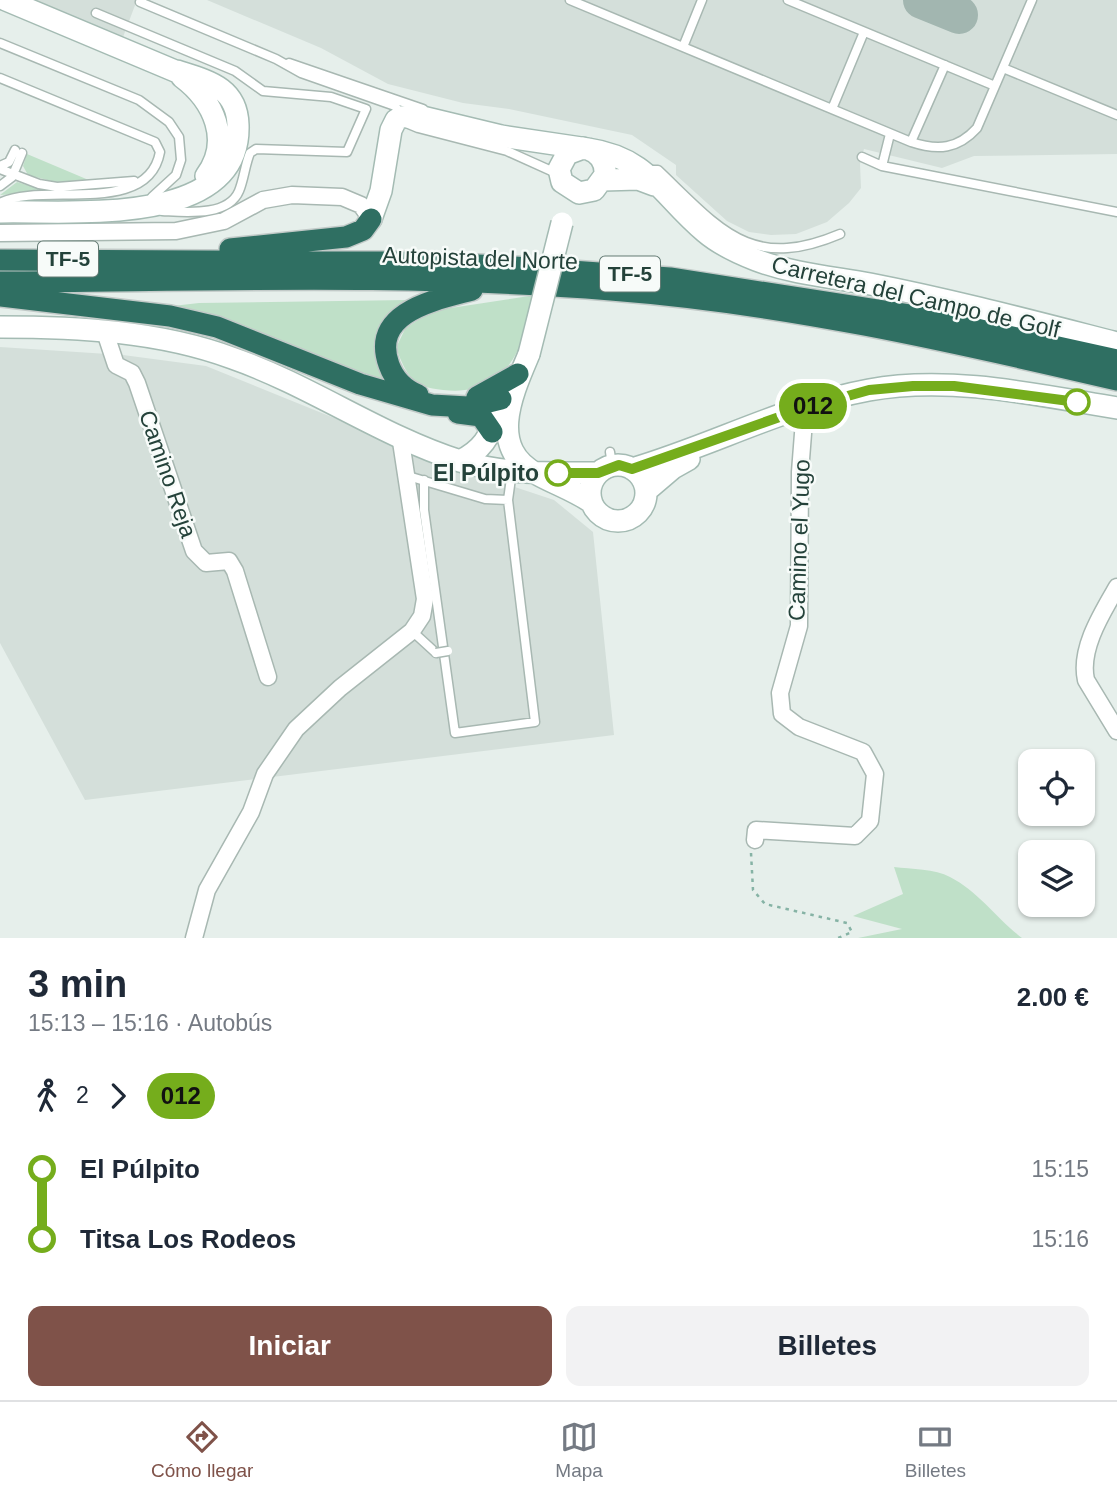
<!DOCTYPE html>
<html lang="es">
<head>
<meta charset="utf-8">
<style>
	body { margin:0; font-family:Arial,sans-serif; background:#f2f2f3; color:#1f2937; height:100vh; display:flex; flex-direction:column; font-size:26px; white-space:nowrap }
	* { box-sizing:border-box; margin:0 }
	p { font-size:23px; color:#747a83 }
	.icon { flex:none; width:38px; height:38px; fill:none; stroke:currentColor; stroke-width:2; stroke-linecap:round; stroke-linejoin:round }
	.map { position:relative; height:938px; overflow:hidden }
	.details { display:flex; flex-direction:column; background:#fff; flex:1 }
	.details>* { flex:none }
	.badge { padding:0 14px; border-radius:23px; font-size:24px; line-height:46px }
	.buttons { position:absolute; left:1018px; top:749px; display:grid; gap:14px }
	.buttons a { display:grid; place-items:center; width:77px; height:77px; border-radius:14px; background:#fff; box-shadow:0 2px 5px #0004; font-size:35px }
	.map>.badge { position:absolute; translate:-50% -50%; box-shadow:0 0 0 4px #fff }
	.legs { display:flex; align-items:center; gap:10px; height:77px; padding:0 28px; font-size:23px }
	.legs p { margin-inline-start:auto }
	.summary { display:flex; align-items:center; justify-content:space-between; height:119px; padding:0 28px }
	h1 { font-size:38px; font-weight:700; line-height:52px }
	.action { display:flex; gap:14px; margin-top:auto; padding:14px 28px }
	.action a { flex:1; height:80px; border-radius:14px; background:#7f5249; color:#fff; font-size:28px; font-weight:700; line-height:80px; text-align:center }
	.action a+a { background:#f2f2f3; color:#1f2937 }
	ul { padding:0 28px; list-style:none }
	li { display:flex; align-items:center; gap:24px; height:70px; font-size:26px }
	li i { display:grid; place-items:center; width:10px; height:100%; margin:0 9px; background:currentColor }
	li i::after { content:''; width:18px; height:18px; margin:-9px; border:5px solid; border-radius:50%; background:#fff }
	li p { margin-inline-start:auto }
	li:first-child i { background:linear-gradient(#0000 50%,currentColor 0) }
	li:last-child i { background:linear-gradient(currentColor 50%,#0000 0) }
	.tab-bar { display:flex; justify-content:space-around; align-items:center; height:98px; border-top:2px solid #e0e1e3; background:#fff; font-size:19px; color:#747a83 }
	.tab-bar a { display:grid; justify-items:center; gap:4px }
	.tab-bar .selected { color:#7f5249 }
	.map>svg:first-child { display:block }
	.built { fill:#d4dfda }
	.green { fill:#bfe0c8 }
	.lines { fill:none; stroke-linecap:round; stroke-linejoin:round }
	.taxiway { stroke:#a2b6b0; stroke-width:38 }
	.service-casing { stroke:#a8b8b2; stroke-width:11 }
	.minor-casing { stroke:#a8b8b2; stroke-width:19 }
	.secondary-casing { stroke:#a4bbb3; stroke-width:24 }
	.motorway-casing { stroke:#c2cac8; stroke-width:24 }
	.path { stroke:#86b3a5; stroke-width:2.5; stroke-dasharray:3.5 5; stroke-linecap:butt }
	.service { stroke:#fff; stroke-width:8 }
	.minor { stroke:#fff; stroke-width:16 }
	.secondary { stroke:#fff; stroke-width:21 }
	.motorway { stroke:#2f6f62; stroke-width:21 }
	.service-bridge-casing { stroke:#a8b8b2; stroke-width:11; stroke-linecap:butt }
	.secondary-bridge-casing { stroke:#a4bbb3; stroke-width:24; stroke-linecap:butt }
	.service-bridge { stroke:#fff; stroke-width:8 }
	.secondary-bridge { stroke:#fff; stroke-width:21 }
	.line-1-casing { stroke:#fff; stroke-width:16 }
	.line-1 { stroke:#75ad1c; stroke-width:10 }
	.stop-1-dot { fill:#fff; stroke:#75ad1c; stroke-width:3.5 }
	.labels { text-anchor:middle; stroke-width:5; stroke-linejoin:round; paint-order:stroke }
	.shield { fill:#f7fbf9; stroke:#637a73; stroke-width:2 }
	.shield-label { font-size:21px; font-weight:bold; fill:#24423a }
	.street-label { font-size:23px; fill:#24423a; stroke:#f7fbf9 }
	.stop-label { font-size:23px; font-weight:bold; fill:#24423a; stroke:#f7fbf9; text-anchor:end }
</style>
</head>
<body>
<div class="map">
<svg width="1117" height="938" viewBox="0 0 1117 938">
	<rect width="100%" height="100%" fill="#e6efeb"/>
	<path class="built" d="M0 0H137L117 53Z
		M207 0H1117V154L974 156 942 168 864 149 860 164 861 188 849 203 827 222 796 234 771 235 749 232 727 221 676 175V165L632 135 509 109 463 103 388 84 321 48Z
		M0 347 123 355 206 366 455 467 554 500 593 532 614 735 85 800 0 643Z"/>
	<path class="green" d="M27 154 91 181 55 182 28 175 23 166Z
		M17 182 46 191V192L0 195Z
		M536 295C522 348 509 397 443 390 412 387 407 376 396 348L405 329 431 311Z
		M408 300C369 331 378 339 389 384L164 307 199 303Z
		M894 867C911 869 935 869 950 877 978 891 997 919 1022 938H858L902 929 853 916 903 894Z"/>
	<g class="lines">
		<path class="taxiway" d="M922 0 959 15"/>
		<g class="service-casing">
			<path id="service" d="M570 0 911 142C938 151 958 149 977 128L1032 0
				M788 0 995 86
				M140 2 276 59 301 73 395 106 406 123 418 128 507 151 556 173
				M96 13 235 71 263 91 331 97 366 109 347 152 256 149 250 153C245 165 244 179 239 191 228 217 185 212 162 211
				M0 43 139 100 169 122 179 137 181 160 176 175 152 197
				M683 47 702 0
				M289 63 423 109
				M1003 68 1117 115
				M0 78 155 142 160 152C148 218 41 181 0 203
				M832 109 864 32
				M911 142 945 65
				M862 157 882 166 1117 212
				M0 166 9 162 15 150
				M882 166 890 134
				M0 169 39 184 57 187 134 181
				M646 170H658C720 229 750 272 840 234
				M0 186 12 177 22 153
				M610 452 612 465
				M408 476 485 499 508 500
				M424 480V510L455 733 535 722 508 500 512 471
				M412 631 436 653"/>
		</g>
		<g class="minor-casing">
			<path id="minor" d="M0 233 176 231 224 221 263 200 292 195 342 197 361 205 371 219
				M105 332 116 365 132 373 137 383 194 551 206 563 229 561 235 571 268 677
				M1117 587C1102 613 1079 649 1086 680L1117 731
				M755 840 756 830 855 836 870 821 875 774 863 752 799 727 782 714 780 693 799 626 800 472 805 408
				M194 938 207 890 251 812 265 774 296 729 340 688 412 631 422 616 425 599 400 435"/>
		</g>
		<g class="secondary-casing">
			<path id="secondary" d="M6 0 187 76
				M182 77C214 101 232 141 206 176
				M588 149C649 158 661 195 705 232 719 244 738 253 756 260 793 274 831 277 870 284 952 300 1035 322 1117 343
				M603 180 638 179 654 185
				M0 212C68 210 241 229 238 125 237 87 208 81 177 71
				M371 219 381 191 391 130 396 120 401 117 418 116 501 136 588 149C600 153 606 162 605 175L594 190 579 193 562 182 559 169 567 154 583 148
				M0 327C77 327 159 331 232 358 310 385 381 436 460 461 506 475 551 473 598 473
				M529 354C512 394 487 448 537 474 555 484 573 490 591 502
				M460 461C482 450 490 437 497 414
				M590 493a28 28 0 1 1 56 0a28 28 0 1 1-56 0Z
				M632 469C711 446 787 405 869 390 949 375 1038 395 1117 408
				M646 491 673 468 689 459"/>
		</g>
		<g class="motorway-casing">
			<path id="motorway" d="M230 249 346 237 363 230 371 219
				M0 260 404 262 502 266 670 278 922 317 1117 360
				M0 282C203 281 408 273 611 290 782 303 950 341 1117 380
				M0 296 170 316 217 327 360 384 432 405 468 407 501 399
				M418 395C404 389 394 379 389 365 370 312 435 300 472 290
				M477 397 518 374
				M458 413 481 416 492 432"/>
		</g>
		<path class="path" d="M751 853 753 890 765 904 847 923 852 932 838 938"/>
		<use href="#service" class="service"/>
		<use href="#minor" class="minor"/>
		<use href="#secondary" class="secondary"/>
		<use href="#motorway" class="motorway"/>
		<g class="service-bridge-casing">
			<path id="service-bridge" d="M436 653 448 651"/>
		</g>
		<g class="secondary-bridge-casing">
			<path id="secondary-bridge" d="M529 354 562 223"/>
		</g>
		<use href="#service-bridge" class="service-bridge"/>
		<use href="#secondary-bridge" class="secondary-bridge"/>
	</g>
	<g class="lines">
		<g class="line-1-casing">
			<path id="line-1" d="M558 473H598L619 465 632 469 805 408 869 390 913 386H954L1077 402"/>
		</g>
		<use href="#line-1" class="line-1"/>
	</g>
	<g class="stop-1-dot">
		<circle cx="1077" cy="402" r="12"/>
		<circle cx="558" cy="473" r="12"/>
	</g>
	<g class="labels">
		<g class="shield">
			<rect x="38" y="241.5" width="60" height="35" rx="5"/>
			<rect x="600" y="256.5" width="60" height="35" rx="5"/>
		</g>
		<g class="shield-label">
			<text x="68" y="266">TF-5</text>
			<text x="630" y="281">TF-5</text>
		</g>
		<g class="street-label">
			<text transform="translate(480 258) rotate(2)" y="8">Autopista del Norte</text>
			<text transform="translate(916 297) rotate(13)" y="8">Carretera del Campo de Golf</text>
			<text transform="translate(168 474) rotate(71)" y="8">Camino Reja</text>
			<text transform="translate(799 540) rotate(-88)" y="8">Camino el Yugo</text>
		</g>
		<g class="stop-label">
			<text x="539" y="481">El Púlpito</text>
		</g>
	</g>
</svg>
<div class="buttons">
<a><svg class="icon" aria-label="locate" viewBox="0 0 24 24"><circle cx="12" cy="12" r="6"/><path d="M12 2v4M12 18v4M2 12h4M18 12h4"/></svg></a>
<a><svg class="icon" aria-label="layers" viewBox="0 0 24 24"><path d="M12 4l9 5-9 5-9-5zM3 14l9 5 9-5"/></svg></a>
</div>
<b class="badge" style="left:813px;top:406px;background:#75ad1c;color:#111">012</b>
</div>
<section class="details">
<div class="summary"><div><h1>3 min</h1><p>15:13 – 15:16 · Autobús</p></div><b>2.00 €</b></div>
<div class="legs"><svg class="icon" aria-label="walk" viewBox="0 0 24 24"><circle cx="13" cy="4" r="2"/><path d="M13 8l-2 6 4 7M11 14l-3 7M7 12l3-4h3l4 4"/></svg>2<svg class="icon" aria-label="forward" viewBox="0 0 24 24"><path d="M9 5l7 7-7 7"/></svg><b class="badge" style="background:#75ad1c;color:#111">012</b></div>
<ul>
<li><i style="color:#75ad1c"></i><b>El Púlpito</b><p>15:15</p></li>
<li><i style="color:#75ad1c"></i><b>Titsa Los Rodeos</b><p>15:16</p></li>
</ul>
<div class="action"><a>Iniciar</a><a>Billetes</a></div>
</section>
<nav class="tab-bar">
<a class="selected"><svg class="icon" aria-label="directions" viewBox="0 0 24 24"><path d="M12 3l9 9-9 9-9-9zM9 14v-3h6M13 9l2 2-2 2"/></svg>Cómo llegar</a>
<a><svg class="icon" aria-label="map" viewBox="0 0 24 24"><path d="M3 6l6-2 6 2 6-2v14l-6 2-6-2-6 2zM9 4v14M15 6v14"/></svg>Mapa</a>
<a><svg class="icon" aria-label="tickets" viewBox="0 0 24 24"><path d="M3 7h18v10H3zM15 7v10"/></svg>Billetes</a>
</nav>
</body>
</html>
